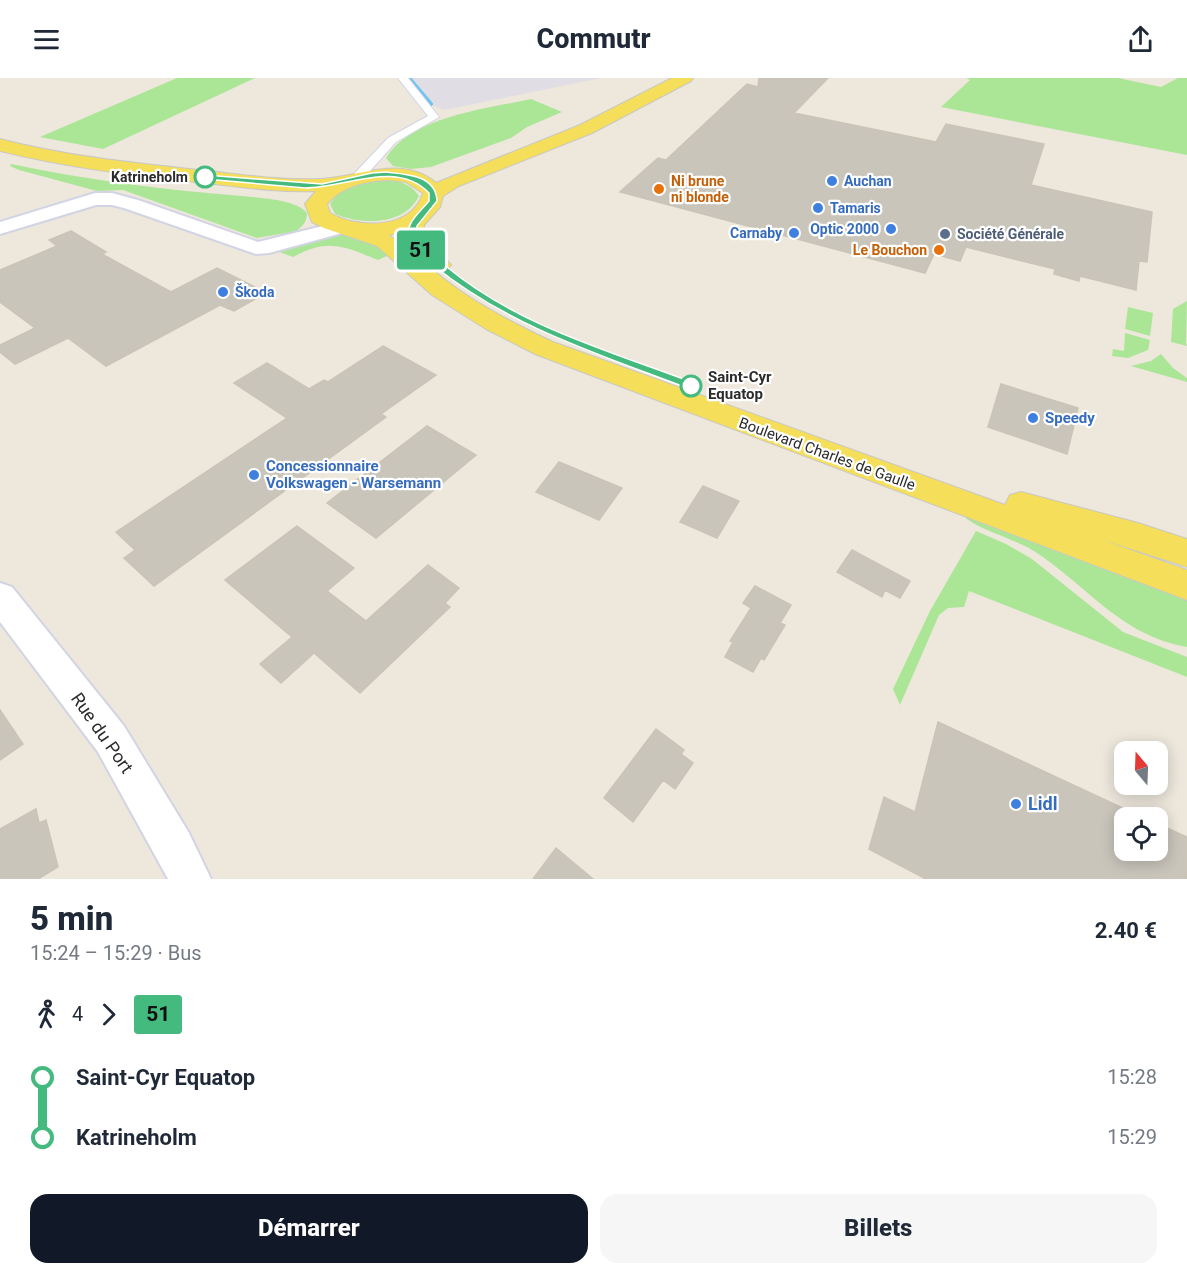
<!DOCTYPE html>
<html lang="fr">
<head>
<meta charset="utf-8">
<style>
	body { margin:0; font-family:Roboto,sans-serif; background:#f6f6f7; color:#1f2937; height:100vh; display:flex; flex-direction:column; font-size:22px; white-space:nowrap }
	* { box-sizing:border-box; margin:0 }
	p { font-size:20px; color:#747a83 }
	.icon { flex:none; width:33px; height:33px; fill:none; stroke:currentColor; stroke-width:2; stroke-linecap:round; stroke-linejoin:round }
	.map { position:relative; height:801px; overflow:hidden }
	.drawer { display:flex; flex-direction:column; background:#fff; flex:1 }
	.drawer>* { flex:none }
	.badge { padding:0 12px; border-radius:4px; font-size:21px; line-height:39px }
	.needle { width:39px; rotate:341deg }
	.fabs { position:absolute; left:1114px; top:663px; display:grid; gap:12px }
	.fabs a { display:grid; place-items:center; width:54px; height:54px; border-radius:12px; background:#fff; box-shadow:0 3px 15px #0003; font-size:30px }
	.map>.badge { position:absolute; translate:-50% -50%; box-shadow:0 0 0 3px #fff }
	.legs { display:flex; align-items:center; gap:9px; height:66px; padding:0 30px; font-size:20px }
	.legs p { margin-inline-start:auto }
	.overview { display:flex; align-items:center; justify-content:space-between; height:102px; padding:0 30px }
	h1 { font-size:33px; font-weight:800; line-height:45px }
	.action { display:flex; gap:12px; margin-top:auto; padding:12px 30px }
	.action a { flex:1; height:69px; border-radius:18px; background:#111827; color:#fff; font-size:24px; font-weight:800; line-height:69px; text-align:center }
	.action a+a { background:#f6f6f7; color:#1f2937 }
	ul { padding:0 30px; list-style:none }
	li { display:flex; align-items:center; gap:21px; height:60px; font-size:22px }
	li i { display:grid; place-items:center; width:9px; height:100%; margin:0 8px; background:currentColor }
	li i::after { content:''; width:15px; height:15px; margin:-8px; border:4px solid; border-radius:50%; background:#fff }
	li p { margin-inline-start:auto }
	li:first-child i { background:linear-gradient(#0000 50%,currentColor 0) }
	li:last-child i { background:linear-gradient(currentColor 50%,#0000 0) }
	header { display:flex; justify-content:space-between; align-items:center; height:78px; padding:0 30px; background:#fff; font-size:27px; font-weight:800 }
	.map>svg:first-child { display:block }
	.industrial { fill:#e0dde5 }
	.green { fill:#abe697 }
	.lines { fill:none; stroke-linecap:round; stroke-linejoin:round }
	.stream { stroke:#6cc4f3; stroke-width:4 }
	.building { fill:#c9c5bb; stroke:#c9c4b6; stroke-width:1.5 }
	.street-casing { stroke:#d2d4e4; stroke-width:2 }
	.secondary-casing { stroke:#d2d4e4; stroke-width:4 }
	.primary-casing { stroke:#c8c8c8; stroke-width:2 }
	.street { fill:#fff; fill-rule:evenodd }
	.secondary { fill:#fff; fill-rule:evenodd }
	.primary { fill:#f5de59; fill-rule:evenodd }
	.line-1 { fill:#44ba7f; stroke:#fff; stroke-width:1.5 }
	.stop-1-dot { fill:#fff; stroke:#44ba7f; stroke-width:3 }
	.shop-dot { fill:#3f7fe0; stroke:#fff; stroke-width:2 }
	.food-dot { fill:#e8710a; stroke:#fff; stroke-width:2 }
	.service-dot { fill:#5c6f8a; stroke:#fff; stroke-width:2 }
	.labels { text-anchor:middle; stroke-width:4.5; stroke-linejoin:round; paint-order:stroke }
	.far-stop-label { font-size:14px; font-weight:bold; fill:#2b2b2b; stroke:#fff; text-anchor:end }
	.far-food-label { font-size:14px; font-weight:bold; fill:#c56008; stroke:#fff; text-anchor:start }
	.far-shop-label { font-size:14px; font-weight:bold; fill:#366cbe; stroke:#fff; text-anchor:start }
	.far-service-label { font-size:14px; font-weight:bold; fill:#4e5e75; stroke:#fff; text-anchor:start }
	.stop-label { font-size:15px; font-weight:bold; fill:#2b2b2b; stroke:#fff; text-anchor:start }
	.shop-label { font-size:15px; font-weight:bold; fill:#366cbe; stroke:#fff; text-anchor:start }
	.street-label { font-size:15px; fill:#2b2b2b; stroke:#fff }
	.near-street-label { font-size:18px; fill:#2b2b2b; stroke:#fff }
	.near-shop-label { font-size:18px; font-weight:bold; fill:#366cbe; stroke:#fff; text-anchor:start }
</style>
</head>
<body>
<header><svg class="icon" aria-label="menu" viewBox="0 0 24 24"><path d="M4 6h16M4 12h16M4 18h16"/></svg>Commutr<svg class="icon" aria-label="share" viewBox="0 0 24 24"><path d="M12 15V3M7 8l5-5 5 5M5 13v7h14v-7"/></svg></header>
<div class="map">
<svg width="1187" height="801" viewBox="0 0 1187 801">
	<rect width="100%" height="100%" fill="#ede7dc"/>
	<path class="industrial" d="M412 0H601L444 32 434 28Z"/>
	<path class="green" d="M177 0H255L103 71 40 59Z
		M966 0H1118L1161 9 1178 0H1187V77L941 29 970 2Z
		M531 21 562 34 527 49 511 60 431 89 411 91 393 88 386 80C412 38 487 31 531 21Z
		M11 86C88 102 164 112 242 118 260 120 296 121 307 135 307 147 299 151 290 157L286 155 257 160 123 112 97 113 19 92 10 88Z
		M375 102C393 102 408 102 419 118 404 148 362 147 335 136L330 126C341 109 356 106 375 102Z
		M347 155 370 162 389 177 378 182C343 168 328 160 293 179L277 173C299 163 323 156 347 155Z
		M1187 223 1186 265 1187 268 1171 264 1173 231Z
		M1128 229 1153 235 1150 258 1125 251Z
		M1125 255 1150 262 1148 272 1128 280 1112 278 1113 271 1124 273Z
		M1161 276 1173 290 1187 300V304L1131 288 1151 283Z
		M965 434 1187 515V569C1118 557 1085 504 1029 470 1015 462 971 448 964 438Z
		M976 453 1006 466 1032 481 1123 554 1187 579V599L969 513 964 529 948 530 939 537 900 627 893 611 930 533Z"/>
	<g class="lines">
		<path class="stream" d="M409 0 431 26"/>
	</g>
	<path class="building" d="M759 0H828L794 35 936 64 946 46 1044 66 1031 107 1152 134 1147 184 1139 183 1136 212 1080 198 1079 203 1054 196 1055 191 966 169 960 183 934 176 925 195 620 114 658 80 666 82 747 6 758 9Z
		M71 153 106 174 102 176 171 214 217 190 257 210 255 211 264 216 234 233 220 227 106 288 68 260 15 286 0 274V267L35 250 0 224V192L57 168 49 162Z
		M383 268 436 297 381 336 386 339 154 508 124 480 135 472 116 454 287 340 234 305 267 285 309 311 324 302 328 304Z
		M1001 306 1078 330 1067 376 988 349Z
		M427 348 476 377 376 460 327 425Z
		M559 384 622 410 599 442 536 414Z
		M703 408 739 423 717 460 680 444Z
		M297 448 354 490 327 513 366 543 428 487 459 510 445 525 450 529 360 615 314 575 281 605 260 586 292 559 225 502Z
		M852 472 910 503 900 520 885 512 882 519 837 494Z
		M755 508 791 527 780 545 785 547 764 582 761 580 753 594 725 579 733 564 730 563 751 530 743 525Z
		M0 632 23 666 0 682Z
		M938 644 1144 740H1125V772H1158V746L1187 759V801H926L869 771 884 719 915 734Z
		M656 651 684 672 681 676 693 685 675 711 663 702 633 744 604 720Z
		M36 731 39 745 46 742 58 789 38 801H0V751Z
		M556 770 593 801H533Z"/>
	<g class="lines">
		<g class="street-casing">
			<path id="street" d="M398 0H408L439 39 396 64 361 103H353L351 100 353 97 388 60 428 38Z"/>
		</g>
		<g class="secondary-casing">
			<path id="secondary" d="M95 115H112L138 122 258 164 339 144 346 146 349 150 346 154 269 175 256 176 124 130 112 127H96L0 156V144Z
				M0 505 12 509 124 648 189 755 211 801H168L98 674 0 544Z"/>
		</g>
		<g class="primary-casing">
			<path id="primary" d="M672 0H693L691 3 592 55 459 108 443 118 440 129 424 147V160L451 187 447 192H433C469 223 511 244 553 264L1005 427 1010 417 1021 414 1138 445 1187 461V489L1100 461 1187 492V522L535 276 486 251 432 217 377 168 324 150 312 144 305 126 316 113C276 115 236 108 196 104 130 97 65 89 0 73V61C65 78 132 85 198 92 239 96 280 103 321 101 359 99 402 76 436 105L580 47ZM389 102 406 104 423 115C412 152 358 151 330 135L327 126C343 108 365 103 389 102ZM402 154V162L420 182 389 157Z"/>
		</g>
		<use href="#street" class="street"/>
		<use href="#secondary" class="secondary"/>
		<use href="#primary" class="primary"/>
	</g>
	<path class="line-1" d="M386 94C406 96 436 97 437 123L417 148V162C425 173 436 181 447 189 518 248 610 273 694 305V310H687C598 276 508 248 433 187 426 180 411 171 408 161 405 145 420 134 429 123V115C396 81 346 110 305 110L205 101 201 99 205 97 322 106 372 95Z"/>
	<g class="stop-1-dot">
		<circle cx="205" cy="99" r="10"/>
		<circle cx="691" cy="308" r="10"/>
	</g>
	<g class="shop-dot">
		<circle cx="832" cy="103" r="6"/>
		<circle cx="818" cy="130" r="6"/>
		<circle cx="891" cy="151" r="6"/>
		<circle cx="794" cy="155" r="6"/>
		<circle cx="223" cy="214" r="6"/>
		<circle cx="1033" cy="340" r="6"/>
		<circle cx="254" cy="397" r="6"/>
		<circle cx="1016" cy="726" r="6"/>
	</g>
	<g class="food-dot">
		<circle cx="659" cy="111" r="6"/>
		<circle cx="939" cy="172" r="6"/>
	</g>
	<circle class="service-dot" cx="945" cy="156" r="6"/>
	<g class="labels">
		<g class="far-stop-label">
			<text x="188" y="104">Katrineholm</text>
		</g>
		<g class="far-food-label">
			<text x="671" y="108">Ni brune<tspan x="671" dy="16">ni blonde</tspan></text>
			<text x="927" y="177" text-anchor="end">Le Bouchon</text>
		</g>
		<g class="far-shop-label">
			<text x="844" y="108">Auchan</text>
			<text x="830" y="135">Tamaris</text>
			<text x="879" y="156" text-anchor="end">Optic 2000</text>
			<text x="782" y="160" text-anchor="end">Carnaby</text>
			<text x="235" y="219">Škoda</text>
		</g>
		<g class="far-service-label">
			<text x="957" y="161">Société Générale</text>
		</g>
		<g class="stop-label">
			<text x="708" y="304">Saint-Cyr<tspan x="708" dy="17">Equatop</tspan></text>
		</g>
		<g class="shop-label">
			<text x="1045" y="345">Speedy</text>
			<text x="266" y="393">Concessionnaire<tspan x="266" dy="17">Volkswagen - Warsemann</tspan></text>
		</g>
		<g class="street-label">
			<text transform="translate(827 376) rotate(20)" y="5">Boulevard Charles de Gaulle</text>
		</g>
		<g class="near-street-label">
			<text transform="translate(102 655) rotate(55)" y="6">Rue du Port</text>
		</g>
		<g class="near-shop-label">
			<text x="1028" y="732">Lidl</text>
		</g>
	</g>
</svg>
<div class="fabs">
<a><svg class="needle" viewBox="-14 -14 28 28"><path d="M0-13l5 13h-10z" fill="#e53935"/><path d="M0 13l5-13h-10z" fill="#747a83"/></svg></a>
<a><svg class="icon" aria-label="locate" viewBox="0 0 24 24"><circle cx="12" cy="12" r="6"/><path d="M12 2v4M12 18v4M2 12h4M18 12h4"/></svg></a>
</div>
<b class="badge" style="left:421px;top:172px;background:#44ba7f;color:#111">51</b>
</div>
<section class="drawer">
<div class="overview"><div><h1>5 min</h1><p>15:24 – 15:29 · Bus</p></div><b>2.40 €</b></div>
<div class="legs"><svg class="icon" aria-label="walk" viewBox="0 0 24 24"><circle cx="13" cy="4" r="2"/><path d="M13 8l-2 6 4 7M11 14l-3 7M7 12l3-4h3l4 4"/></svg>4<svg class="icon" aria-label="forward" viewBox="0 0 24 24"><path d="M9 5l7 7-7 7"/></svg><b class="badge" style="background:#44ba7f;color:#111">51</b></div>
<ul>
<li><i style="color:#44ba7f"></i><b>Saint-Cyr Equatop</b><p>15:28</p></li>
<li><i style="color:#44ba7f"></i><b>Katrineholm</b><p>15:29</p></li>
</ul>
<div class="action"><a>Démarrer</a><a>Billets</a></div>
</section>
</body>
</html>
